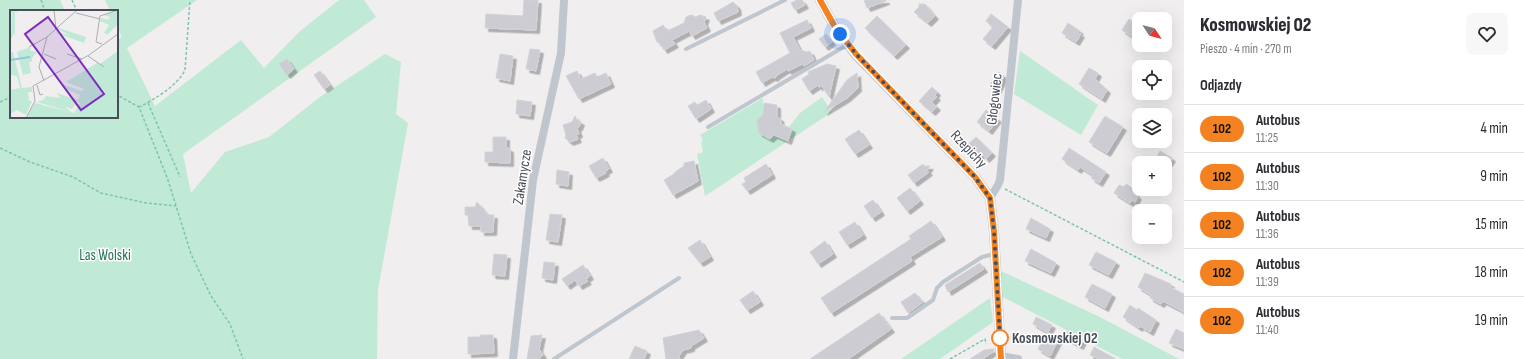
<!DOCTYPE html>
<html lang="pl">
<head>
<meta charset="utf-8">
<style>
	body { margin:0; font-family:"Sofia Sans Condensed",sans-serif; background:#f7f7f7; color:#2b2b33; height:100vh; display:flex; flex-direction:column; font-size:15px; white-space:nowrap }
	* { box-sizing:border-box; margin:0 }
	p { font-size:13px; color:#7c7c81 }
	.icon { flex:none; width:22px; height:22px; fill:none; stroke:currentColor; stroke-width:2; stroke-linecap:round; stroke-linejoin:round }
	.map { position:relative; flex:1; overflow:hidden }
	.side { display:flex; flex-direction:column; background:#fff; width:340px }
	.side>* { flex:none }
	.badge { padding:0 8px; border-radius:13px; font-size:14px; line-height:26px }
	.needle { width:26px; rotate:126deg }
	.controls { position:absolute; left:1132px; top:12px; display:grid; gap:8px }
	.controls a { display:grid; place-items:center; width:40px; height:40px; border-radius:8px; background:#fff; box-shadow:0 4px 16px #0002; font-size:20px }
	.you { position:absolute; width:20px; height:20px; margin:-10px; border:3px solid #fff; border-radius:50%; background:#1a73e8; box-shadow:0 0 0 6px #1a73e833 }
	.map>.badge { position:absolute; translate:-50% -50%; box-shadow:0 0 0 2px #fff }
	h2 { padding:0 16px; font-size:15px; line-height:36px }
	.round { display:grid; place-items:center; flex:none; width:42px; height:42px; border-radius:8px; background:#f7f7f7 }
	.summary { display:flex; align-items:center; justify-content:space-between; height:68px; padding:0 16px }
	h1 { font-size:19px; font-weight:800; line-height:30px }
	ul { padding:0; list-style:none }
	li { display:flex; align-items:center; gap:12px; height:48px; padding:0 16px; border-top:1px solid #e1e1e2 }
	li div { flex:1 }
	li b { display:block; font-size:15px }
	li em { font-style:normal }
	li .badge { min-width:44px; font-weight:700; text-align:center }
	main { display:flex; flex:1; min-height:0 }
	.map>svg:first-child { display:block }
	.green { fill:#c0ead6 }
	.building { fill:#ccccd2; stroke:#d2d3d9; filter:url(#shadow) }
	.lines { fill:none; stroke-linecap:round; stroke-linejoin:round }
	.path { stroke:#7cc4ab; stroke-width:1.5; stroke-dasharray:3 2; stroke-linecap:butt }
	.service { stroke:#c0c6ce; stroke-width:4 }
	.minor { stroke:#c0c6ce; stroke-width:8 }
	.tertiary { stroke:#c0c6ce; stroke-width:10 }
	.line-casing { stroke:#fff; stroke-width:9 }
	.line { stroke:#f58220; stroke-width:6 }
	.walk { stroke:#484e59; stroke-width:4; stroke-dasharray:0 7.2 }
	.stop-dot { fill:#fff; stroke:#f58220; stroke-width:2 }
	.labels { text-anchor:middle; stroke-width:3; stroke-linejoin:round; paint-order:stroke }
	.street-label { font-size:15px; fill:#484e59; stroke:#fff }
	.park-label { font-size:15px; fill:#207356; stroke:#fff }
	.stop-label { font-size:15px; font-weight:bold; fill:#484e59; stroke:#fff; text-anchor:start }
	.inset-river { fill:none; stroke:#91c6e3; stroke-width:2 }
	.inset-road { fill:none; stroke:#adaeb2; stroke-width:1 }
	.view { fill:#7b2cbf; fill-opacity:0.15; stroke:#7b2cbf; stroke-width:2 }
	.inset-edge { fill:none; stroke:#484e59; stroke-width:2 }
</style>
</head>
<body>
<main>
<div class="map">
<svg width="1184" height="359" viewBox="0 0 1184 359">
	<defs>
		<filter id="shadow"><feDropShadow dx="3.5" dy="3.5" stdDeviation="0" flood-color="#0004"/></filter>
	</defs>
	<rect width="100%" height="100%" fill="#f0eeee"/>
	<path class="green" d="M0 0H60L65 11H11V117H117V39L122 37 117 26V11H110L105 0H197L127 48 155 106 241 40 264 68 299 32 339 0H364L376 17 183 154 191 193 225 152 269 137 320 97 385 54 401 62 396 114 408 123 378 290 377 359H0Z
		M1020 51 1098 105 1081 135 1014 94Z
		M822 97 832 112 705 196 697 154 703 152 701 142 703 140 700 135 763 98V118L792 129 789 127 800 113Z
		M1001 271 1100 317 1179 359H1122L1001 296Z
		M990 298 993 322 940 359H901Z"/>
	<path class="building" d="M524 0H538L536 30 485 28 486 14 523 16Z
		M797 0H802L805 5 795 10 791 3Z
		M864 0H886V1L867 8Z
		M733 2 737 6 738 12 718 21 714 13Z
		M919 4H925L935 16 928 23 914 12 919 7Z
		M991 14 1008 27 992 46 983 39 993 27 986 21Z
		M691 15 696 17 700 15 706 17 704 22 707 28 692 36 689 31 672 40 675 44 664 50 660 43 657 42 653 31 663 25 667 31 684 23 686 17Z
		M877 16 906 45 894 56 865 28Z
		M1129 19 1139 26V41L1122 30Z
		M807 20 811 28 793 37 800 50 807 52 810 51 814 60 804 66 802 64 788 71 787 69 776 76 775 78 772 77 762 83 756 72 790 53 780 33Z
		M1068 23 1080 31 1078 33 1081 34 1076 42 1062 33Z
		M826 34 832 42 825 47 819 39Z
		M530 49 540 50 536 71 526 69Z
		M500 54 513 56 510 81 496 78Z
		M287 59 294 69 287 75 279 64Z
		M827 64 836 66 829 97 822 86 819 87 818 85 809 91 802 79 809 74 808 72Z
		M1089 68 1098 73 1095 79 1107 90 1102 99 1079 84Z
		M320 71 330 85 324 89 314 75Z
		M577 71 581 79 595 73 597 77 606 73 611 84 579 99 566 76Z
		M999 72 1004 76 997 91 989 86Z
		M857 73 858 88 847 98 824 112 847 80Z
		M932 87 937 92 935 95 937 97 932 102 937 107 932 112 919 101Z
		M517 100 532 102 530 116 516 114Z
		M706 100 711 109 696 119 688 106 695 102 697 105Z
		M764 103 777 105V117L780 118 781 124 792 129 788 141 774 135 770 139 759 133 757 120 763 115Z
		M986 110 998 119 989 131 977 122Z
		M575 116 577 120 581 122 579 127 577 128 579 134 576 135 578 139 570 142 565 138 566 135 563 125 572 122Z
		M1105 116 1123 127 1107 153 1089 142Z
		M859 130 869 145 855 154 845 139Z
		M493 137H506V147L510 149V163L485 162V152H493Z
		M976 137 992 153 986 159 982 154 977 159 973 155 969 154V151L965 147Z
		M1069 148 1106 172 1099 183 1091 178 1093 175 1080 167 1078 170 1062 159Z
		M1160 151 1172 158 1169 163H1153Z
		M603 158 609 169 605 171 606 173 596 178 589 166Z
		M694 161 698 181 673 195 664 180 674 174 675 172 684 166V163Z
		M766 164 772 175 747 191 742 184 746 182 744 178Z
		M923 164 924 166H930L927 170 929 172 914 183 908 175Z
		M557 170 569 172 568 186 556 184Z
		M1126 184 1137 191 1135 194 1138 196 1135 202 1132 200 1130 203 1114 193 1119 185 1124 187Z
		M910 188 920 201 907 211 897 198Z
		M873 200 881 212 872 218 864 206Z
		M477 202 488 215H494L493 232H481V226H469L468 215H465V207H475Z
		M550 214 562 215 558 242 546 240Z
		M1031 218 1050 229 1046 238 1026 229Z
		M931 221 942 237 910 257 912 261 831 313 821 298 911 239 909 236Z
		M855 222 863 235 847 245 839 232Z
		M700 240 710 257 700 263 688 248Z
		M825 241 833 254 818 264 810 252Z
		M1031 249 1056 263 1051 273 1025 261Z
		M1096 252 1116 262 1109 275 1089 265Z
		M494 254 507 255 505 276 492 275Z
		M544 262 555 263 553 280 542 278Z
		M980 263 984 269 948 292 945 285Z
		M583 265 590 276 586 279 588 281 579 286 575 280 567 286 562 279Z
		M1145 273 1171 284 1170 287 1184 294V312L1163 301 1161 304 1150 298 1151 295 1138 287Z
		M1092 284 1112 294 1105 308 1085 297Z
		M753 291 760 302 747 310 740 300Z
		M915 293 923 302 908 313 901 302Z
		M1130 305 1137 310 1138 308 1156 320 1150 332 1140 326 1139 328 1123 317Z
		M879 313 891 329 854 355 848 359H810Z
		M1036 317 1052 325 1048 332 1059 339 1050 356 1038 349 1047 332 1033 324Z
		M1176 329 1184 333V349L1169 343Z
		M699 330 704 338 691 346V348L683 350 679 356 680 359H666L663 338Z
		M1066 331 1083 340 1080 346 1063 337Z
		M480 335H493L494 353 468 354V337H480Z
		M542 335 539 349 543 355 538 359H527L531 336Z
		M635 346 647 351 644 359H629Z
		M1094 347 1116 359H1099L1090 355Z
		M994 349V351L983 359H970L984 350Z"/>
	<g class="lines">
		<path class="path" d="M41 0 45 11
			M72 0 77 11
			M117 92 119 96 139 107 168 180 191 254 211 296 230 324 243 359
			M0 102 11 97
			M148 103 180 177
			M139 107C154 100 178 85 185 70L190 0
			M0 148 30 162 73 177 101 193 146 203 176 206
			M1005 189 1184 282
			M950 359 985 339 986 344"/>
		<path class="service" d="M686 49 785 0
			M708 127 847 45
			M892 318H907L933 300 937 288 943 282 982 257 994 254
			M554 359 679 278"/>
		<path class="minor" d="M990 198 998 185 1000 180 1018 0
			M1001 356 1018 359
			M513 359 533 180 561 53 564 0"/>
		<path class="tertiary" d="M820 0 835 27 856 55 975 177 990 198 994 231 1001 359"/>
	</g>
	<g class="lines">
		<g class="line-casing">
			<path id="line" d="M820 0 835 27 856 54 975 177 990 198 994 231 1001 359"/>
		</g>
		<use href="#line" class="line"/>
		<path class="walk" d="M840 34 856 54 975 177 990 198 994 231 1000 338"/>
	</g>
	<circle class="stop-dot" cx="1000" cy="338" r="8"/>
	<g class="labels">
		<g class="street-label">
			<text transform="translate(994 99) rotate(-84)" y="5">Głogowiec</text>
			<text transform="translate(969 149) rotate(47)" y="5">Rzepichy</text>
			<text transform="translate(522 177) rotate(-81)" y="5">Zakamycze</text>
		</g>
		<g class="park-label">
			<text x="105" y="260">Las Wolski</text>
		</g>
		<g class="stop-label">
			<text x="1012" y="343">Kosmowskiej 02</text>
		</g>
	</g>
	<g transform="translate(10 10)">
		<rect width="108" height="108" fill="#f0eeee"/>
		<path d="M2 0H6L7 4 5 1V26L4 23 1 29V42L0 4 1 25ZM108 1V14L97 25 94 23 99 15 90 11 91 8 98 10 100 7 94 5ZM49 18 76 27 74 33 44 22 60 25 47 19ZM20 37 21 41 27 42 22 48V52H19L21 63 13 65 7 42ZM108 41V108H16L25 93 64 103 70 93 68 91 62 99 55 97 61 102 27 92 33 90 36 86 50 88 47 83 68 90 70 85 53 78 54 75 72 81 74 79 56 72 87 53 90 54ZM3 42 12 78 22 77V82H18L19 91H22L16 105 7 100 0 104 1 80 10 78 7 66 0 65V43Z" fill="#c0ead6"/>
		<path class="inset-river" d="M0 50 20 47"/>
		<path class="inset-road" d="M44 0 46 19M66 3 90 9M90 6 86 32 92 34M90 6 108 0M19 37 37 27M34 44 46 49M57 44 72 49M78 46 94 57M34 71 29 57 37 27 67 0M27 75 30 85 33 84M16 108 25 91 23 76 79 45 108 24"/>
		<path class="view" d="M38 7 94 84 71 100 15 24Z"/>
		<rect width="108" height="108" class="inset-edge"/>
	</g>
</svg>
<div class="controls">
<a><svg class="needle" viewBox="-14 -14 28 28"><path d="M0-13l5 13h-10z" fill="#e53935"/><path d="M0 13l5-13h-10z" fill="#7c7c81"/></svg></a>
<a><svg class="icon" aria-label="locate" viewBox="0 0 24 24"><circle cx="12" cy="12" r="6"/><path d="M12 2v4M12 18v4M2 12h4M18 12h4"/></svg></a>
<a><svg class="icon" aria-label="layers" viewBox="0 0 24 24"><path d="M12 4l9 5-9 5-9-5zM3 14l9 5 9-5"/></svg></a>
<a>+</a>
<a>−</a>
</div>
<div class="you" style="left:840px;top:34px"></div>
</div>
<section class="side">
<div class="summary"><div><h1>Kosmowskiej 02</h1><p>Pieszo · 4 min · 270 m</p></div><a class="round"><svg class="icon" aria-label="heart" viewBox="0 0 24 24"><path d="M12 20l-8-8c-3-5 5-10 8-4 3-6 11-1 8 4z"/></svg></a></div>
<h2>Odjazdy</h2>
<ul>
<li><span class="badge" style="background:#f58220;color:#111">102</span><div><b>Autobus</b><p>11:25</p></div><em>4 min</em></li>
<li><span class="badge" style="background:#f58220;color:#111">102</span><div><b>Autobus</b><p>11:30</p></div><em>9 min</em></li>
<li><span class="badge" style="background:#f58220;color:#111">102</span><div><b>Autobus</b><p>11:36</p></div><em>15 min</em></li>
<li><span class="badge" style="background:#f58220;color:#111">102</span><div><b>Autobus</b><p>11:39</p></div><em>18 min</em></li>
<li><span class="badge" style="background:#f58220;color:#111">102</span><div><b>Autobus</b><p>11:40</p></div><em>19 min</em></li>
</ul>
</section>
</main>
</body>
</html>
